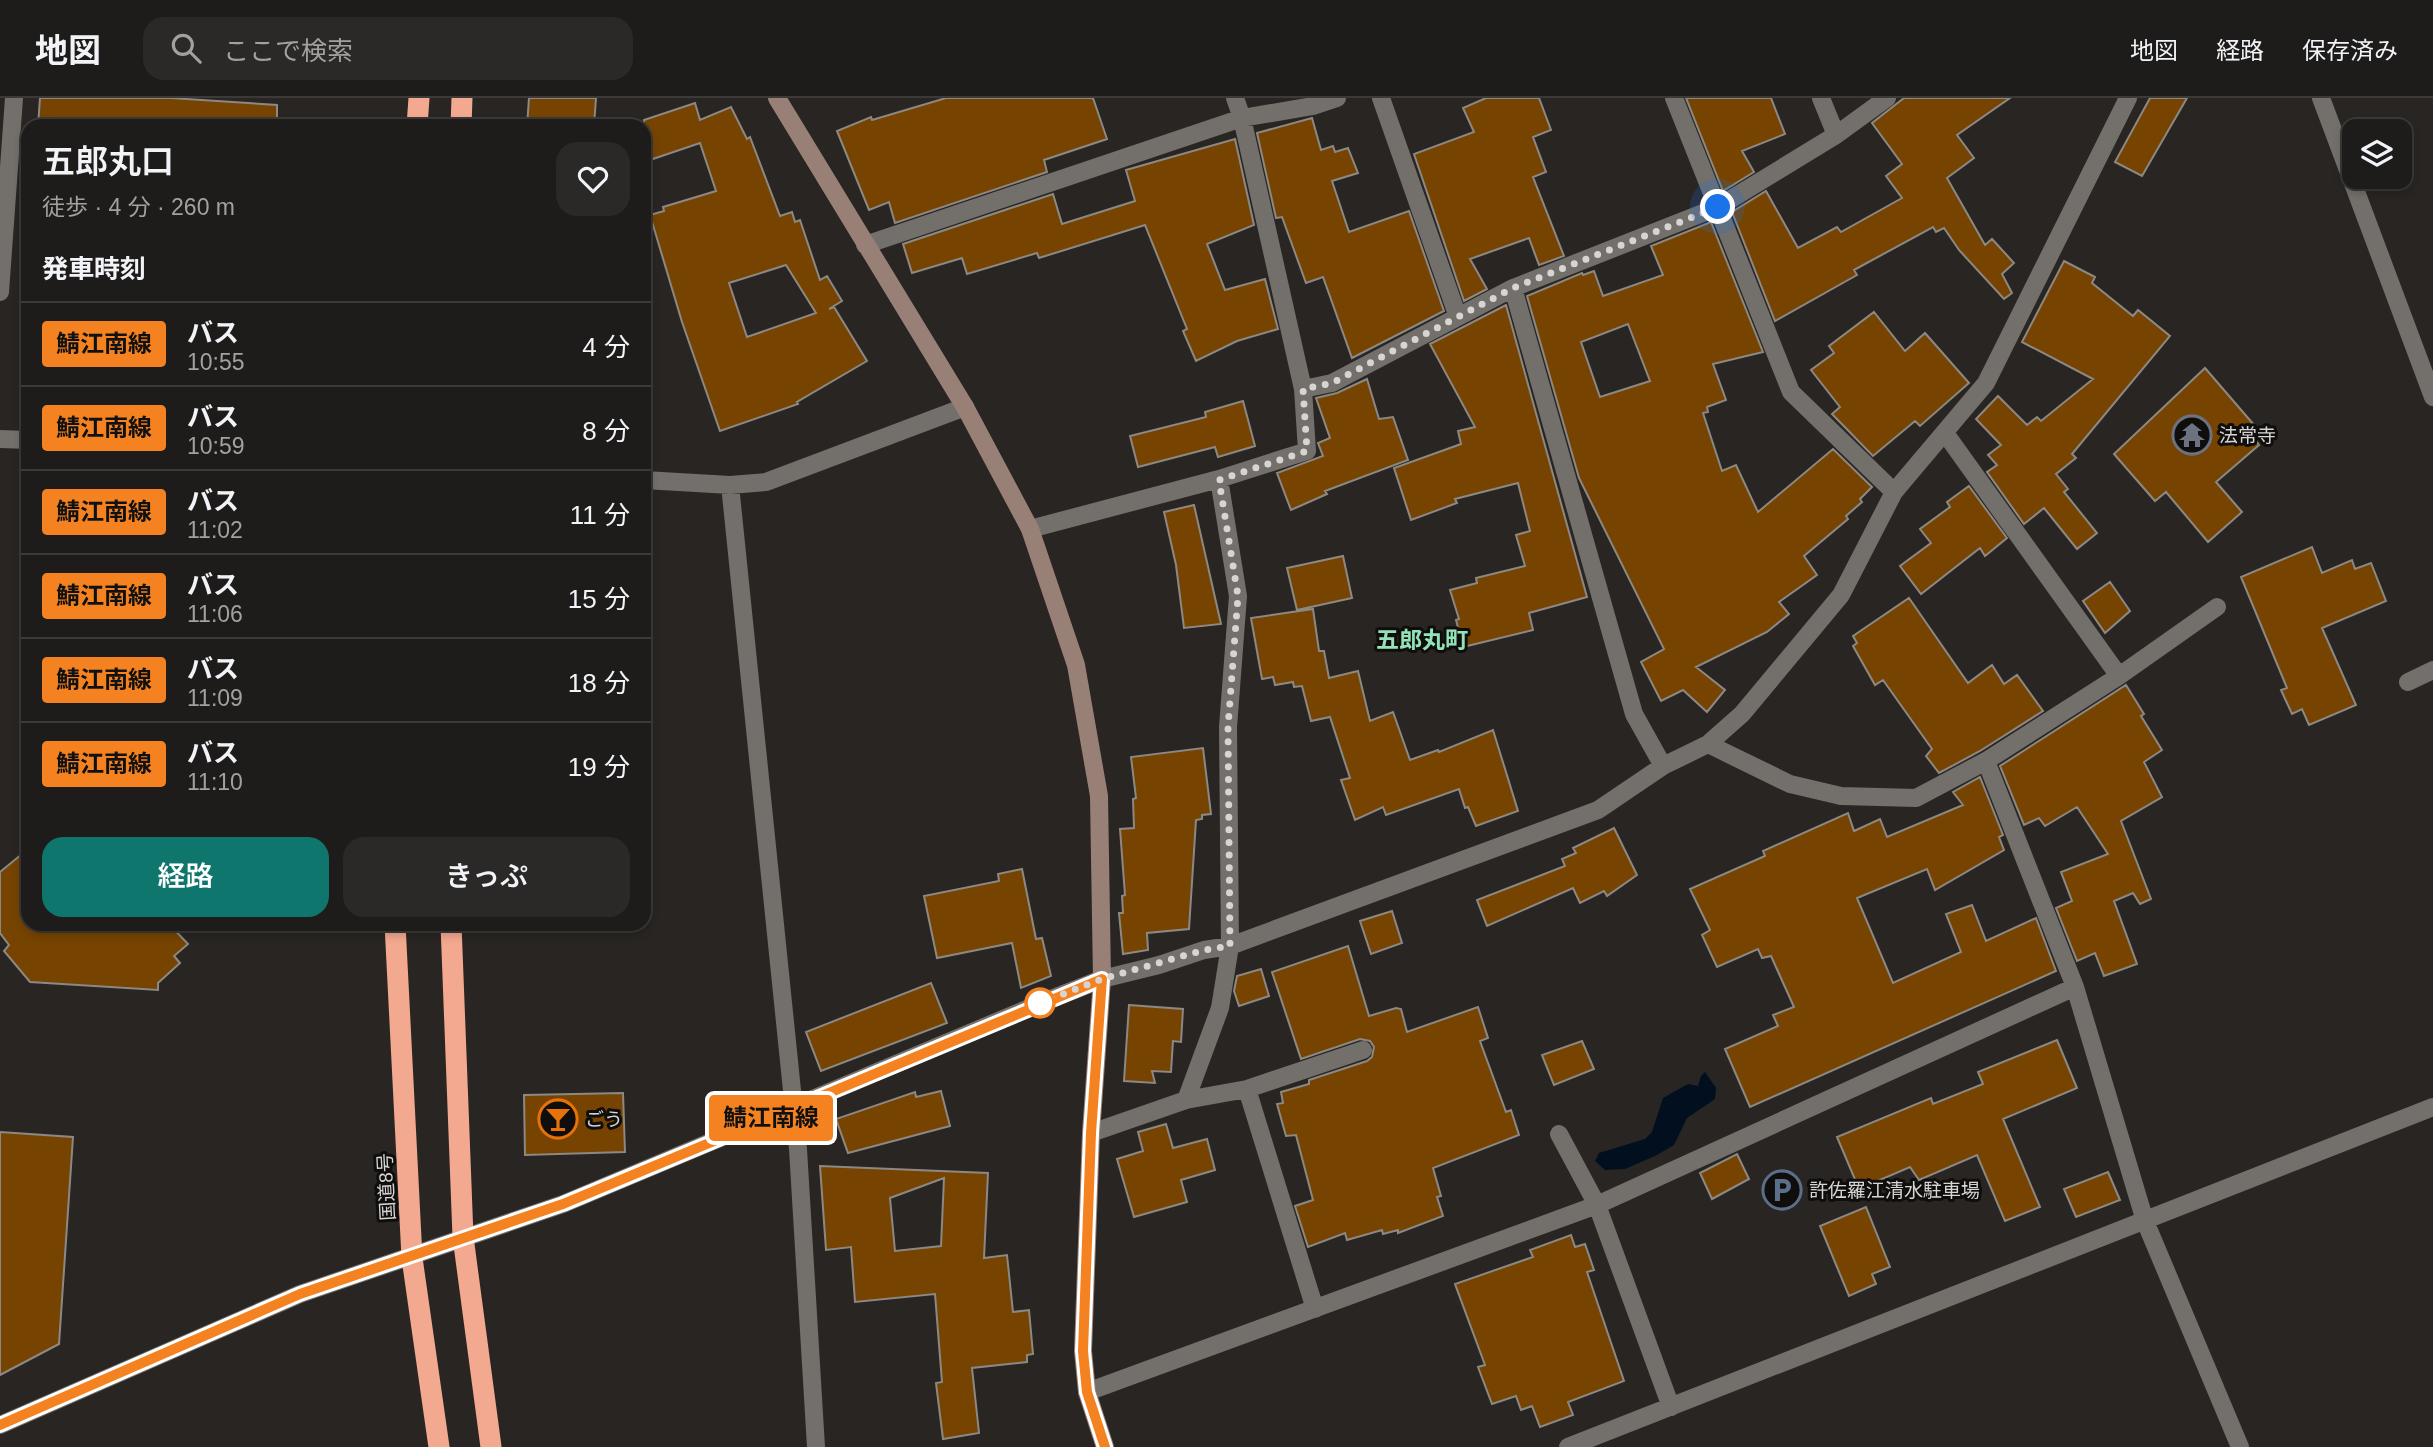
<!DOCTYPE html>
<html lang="ja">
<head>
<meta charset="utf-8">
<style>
	body { margin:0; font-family:Helvetica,"Noto Sans JP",sans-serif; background:#2b2927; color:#f1f3f6; height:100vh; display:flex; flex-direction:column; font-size:26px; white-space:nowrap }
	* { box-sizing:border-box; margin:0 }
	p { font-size:23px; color:#a1a1a2 }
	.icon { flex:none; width:38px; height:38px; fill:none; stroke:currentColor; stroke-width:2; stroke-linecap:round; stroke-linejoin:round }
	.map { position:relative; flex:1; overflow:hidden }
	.panel { position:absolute; left:21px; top:21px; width:630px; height:812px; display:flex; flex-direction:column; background:#1e1c1a; border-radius:21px; box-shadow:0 4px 10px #0003,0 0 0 2px #3c3a39 }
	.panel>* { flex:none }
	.badge { padding:0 14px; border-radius:5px; font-size:24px; line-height:46px }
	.tools { position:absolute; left:2342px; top:21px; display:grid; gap:14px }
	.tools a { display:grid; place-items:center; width:70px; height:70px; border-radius:14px; background:#1e1c1a; box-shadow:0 4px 10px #0003,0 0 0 2px #3c3a39; font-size:35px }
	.you { position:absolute; width:35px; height:35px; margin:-18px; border:5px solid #fff; border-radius:50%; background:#1a73e8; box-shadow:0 0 0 10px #1a73e833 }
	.map>.badge { position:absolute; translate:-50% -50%; box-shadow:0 0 0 4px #fff }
	h2 { padding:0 21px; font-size:26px; line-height:63px }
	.round { display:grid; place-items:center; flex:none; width:74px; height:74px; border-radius:21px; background:#2b2927 }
	.headline { display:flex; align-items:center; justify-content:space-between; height:119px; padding:0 21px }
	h1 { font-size:33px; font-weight:600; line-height:52px }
	.action { display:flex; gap:14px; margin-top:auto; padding:14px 21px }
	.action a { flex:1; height:80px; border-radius:21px; background:#0f766e; color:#fff; font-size:28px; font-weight:600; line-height:80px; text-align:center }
	.action a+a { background:#2b2927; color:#f1f3f6 }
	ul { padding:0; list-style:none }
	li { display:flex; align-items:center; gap:21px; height:84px; padding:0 21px; border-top:2px solid #3c3a39 }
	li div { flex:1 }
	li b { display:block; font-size:26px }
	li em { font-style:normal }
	li .badge { min-width:77px; font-weight:700; text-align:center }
	header { display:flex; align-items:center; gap:42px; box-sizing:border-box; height:98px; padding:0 35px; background:#1e1c1a; border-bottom:2px solid #3c3a39 }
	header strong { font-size:33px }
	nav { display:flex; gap:38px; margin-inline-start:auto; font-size:24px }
	.search { width:490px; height:63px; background:#2b2927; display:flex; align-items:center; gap:18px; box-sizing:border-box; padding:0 24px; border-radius:21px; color:#a1a1a2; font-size:26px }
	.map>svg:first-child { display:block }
	.water { fill:#010f1e }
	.building { fill:#764400; stroke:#8c8884; stroke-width:2; fill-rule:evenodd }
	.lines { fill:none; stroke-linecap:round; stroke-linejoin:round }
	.street { stroke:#736f6b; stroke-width:18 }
	.secondary { stroke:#998076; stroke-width:18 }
	.highway { stroke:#f3a890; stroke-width:21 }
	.line-casing { stroke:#fff; stroke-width:16 }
	.line { stroke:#f58220; stroke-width:10 }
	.walk { stroke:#d7d5d3; stroke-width:7; stroke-dasharray:0 12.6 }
	.stop-dot { fill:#fff; stroke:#f58220; stroke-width:3.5 }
	.labels { text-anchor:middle; stroke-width:6; stroke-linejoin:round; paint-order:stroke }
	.poi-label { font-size:19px; fill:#d7d5d3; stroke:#100e0d; text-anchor:start }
	.street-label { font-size:19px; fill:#d7d5d3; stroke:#100e0d }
	.quarter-label { font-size:23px; font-weight:bold; fill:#92e3b9; stroke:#100e0d }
</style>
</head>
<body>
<header>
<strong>地図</strong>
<div class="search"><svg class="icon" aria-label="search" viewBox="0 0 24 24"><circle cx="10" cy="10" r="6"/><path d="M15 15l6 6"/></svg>ここで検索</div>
<nav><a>地図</a><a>経路</a><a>保存済み</a></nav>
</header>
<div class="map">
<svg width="2433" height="1349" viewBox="0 0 2433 1349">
	<rect width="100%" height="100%" fill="#282522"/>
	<path class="water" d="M1705 974 1716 990 1715 1001 1687 1020 1674 1047 1657 1057 1625 1071 1605 1072 1595 1063 1599 1055 1645 1041 1652 1034 1663 1000 1688 986 1698 988 1701 978Z"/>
	<path class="building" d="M40 0H171L277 7V28H38Z
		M529 0H596L594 28H527Z
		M946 0H1093L1107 41 1044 62 1047 74 895 125 889 104 869 112 837 33 871 19 872 22Z
		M1486 0H1539L1551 32 1533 39 1546 74 1533 79 1564 158 1539 167 1529 140 1470 161 1487 191 1464 203 1414 56 1474 34 1463 10Z
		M1686 0H1771L1785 36 1742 53 1754 74 1723 93Z
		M1904 0H2010L1957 37 1974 60 1947 80 1985 147 1992 141 2014 165 2002 176 2012 195 2004 201 1959 152 1944 130 1936 134 1933 129 1854 172 1857 177 1775 223 1732 114 1766 93 1798 150 1837 129 1841 134 1902 100 1886 78 1902 66 1872 25Z
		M2150 0H2187L2142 78 2115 64Z
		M695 5 700 22 731 9 747 41 750 39 780 118 792 114 795 124 800 122 820 182 827 178 842 203 829 211 834 209 867 263 797 304 798 306 720 333 682 224 650 117 664 113 663 109 716 93 700 45 644 64V22ZM786 167 816 215 747 239 729 185Z
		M1312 20 1321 52 1333 48 1335 54 1348 50 1358 75 1332 83 1349 134 1409 113 1444 213 1352 260 1323 179 1306 185 1282 119 1276 120 1257 35Z
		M1235 41 1254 127 1207 146 1225 192 1265 181 1278 231 1237 243 1196 263 1183 233 1187 231 1145 127 1039 160 1037 155 967 176 962 160 912 175 903 146 1053 96 1062 126 1135 103 1126 72Z
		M1711 124 1763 254 1713 266 1726 302 1707 309 1708 314 1703 315 1722 373 1736 367 1758 414 1833 351 1872 389 1860 401 1862 404 1846 418 1848 421 1804 458 1817 477 1779 504 1789 516 1767 534 1696 569 1725 592 1707 614 1683 592 1661 603 1641 564 1664 551 1579 380 1527 198 1582 175 1583 177 1594 173 1603 198 1663 177 1651 148ZM1628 226 1650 283 1600 299 1581 244Z
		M2064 163 2095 179 2092 185 2133 218 2138 212 2170 238 2072 356 2076 360 2056 376 2068 391 2064 394 2097 435 2077 451 2044 410 2024 426 1987 374 1997 367 1988 357 2001 347 1976 321 1998 298 2027 327 2037 319 2041 323 2093 281 2022 244Z
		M1506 207 1587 499 1529 515 1533 532 1463 549 1456 522 1459 521 1450 492 1477 485 1476 480 1525 468 1516 437 1530 433 1518 385 1455 401 1457 405 1411 422 1394 370 1461 346 1458 333 1475 329 1430 246Z
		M1874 214 1905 253 1925 235 1969 285 1920 328 1915 323 1873 358 1832 316 1840 309 1811 272 1834 255 1829 248Z
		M2205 270 2261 335 2255 341 2259 347 2216 384 2242 414 2208 444 2166 394 2155 403 2114 356Z
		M1367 281 1379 321 1393 319 1408 362 1325 393 1327 396 1291 412 1277 375 1323 358 1318 345 1330 340 1316 300 1337 295Z
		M1243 303 1255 348 1218 359 1215 349 1138 369 1130 338 1206 319 1205 314Z
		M1969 388 2007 440 1985 458 1980 450 1921 496 1900 468 1931 445 1920 431 1950 409 1947 404Z
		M1194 407 1221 526 1184 530 1176 467 1164 414Z
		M2312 449 2322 475 2352 462 2355 471 2371 465 2386 503 2322 530 2356 607 2309 627 2302 611 2292 616 2281 592 2287 590 2241 479Z
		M1343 458 1352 500 1297 512 1287 470Z
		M2110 484 2130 513 2105 535 2083 503Z
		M1909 500 1968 585 1992 567 2004 586 2017 577 2043 613 1980 653 1939 675 1926 658 1932 651 1883 582 1875 587 1853 548 1857 545 1853 538Z
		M1313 511 1319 553H1324L1329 580 1358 573 1370 623 1393 614 1410 662 1438 652 1439 654 1493 632 1518 713 1476 728 1468 709 1465 710 1459 691 1386 717 1383 709 1355 722 1341 682 1350 680 1330 619 1311 623 1302 588 1294 589 1293 584 1275 587 1273 579 1262 581 1251 520Z
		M2126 587 2144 616 2141 618 2162 652 2144 664 2162 699 2121 723 2151 801 2140 806 2133 795 2114 803 2137 866 2104 878 2095 855 2077 863 2056 810 2072 803 2061 774 2108 756 2077 709 2045 728 2039 720 2024 727 2000 668Z
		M1203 650 1211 716 1202 717V721L1196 722 1189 831 1147 835 1148 852 1123 856 1119 815H1123L1122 798 1125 797 1120 731 1134 730 1133 701 1136 700 1131 659Z
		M1980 679 2003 737 1999 739 2004 752 1935 792 1927 771 1857 800 1893 885 1961 854 1946 816 1972 807 1986 843 2036 820 2056 873 1750 1009 1725 951 1778 928 1773 917 1794 909 1771 858 1762 860 1758 851 1717 869 1702 837 1710 832 1690 791 1765 758 1763 753 1848 715 1854 733 1880 721 1887 739 1963 707 1953 694Z
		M1614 730 1637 777 1607 798 1604 793 1580 805 1573 790 1487 828 1477 802 1565 768 1562 761 1576 755 1573 750Z
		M28 751V826H169L188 846 174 858 180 865 158 885V892L30 884 4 853 9 847 0 835V774Z
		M1022 771 1036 841 1042 840 1051 878 1021 890 1012 845 937 860 924 798 999 783 998 776Z
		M1392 813 1402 845 1371 856 1360 823Z
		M1348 848 1369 918 1396 910 1401 911 1407 934 1478 909 1488 940 1480 943 1506 1014 1511 1012 1519 1037 1433 1070 1441 1098 1437 1099 1443 1118 1398 1135V1132L1383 1136 1382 1132 1347 1142 1345 1135 1308 1149 1295 1108 1313 1102 1296 1037 1286 1038 1277 1006 1283 1005 1281 994 1309 986V982L1367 963 1372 959 1374 949 1370 943 1360 941 1301 961 1272 874Z
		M1261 871 1269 898 1239 908 1234 893 1237 878Z
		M931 885 947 925 821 973 806 934Z
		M1129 907 1183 911 1181 944 1173 943 1171 974 1152 973 1155 985 1124 983Z
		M2057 942 2077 990 2003 1021 2040 1109 2005 1123 1977 1057 1919 1082 1910 1069 1859 1091 1837 1039 1931 1000 1933 1006 1983 986 1978 974Z
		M1582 943 1594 971 1554 987 1542 957Z
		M941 993 950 1028 848 1055 836 1021 915 994 916 999Z
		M623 995 625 1054 525 1057 524 997Z
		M1166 1026 1173 1050 1207 1041 1215 1072 1181 1082 1187 1104 1134 1119 1117 1061 1143 1053 1138 1034Z
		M0 1034 73 1039 59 1246 0 1277Z
		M1737 1056 1749 1081 1712 1101 1700 1075Z
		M820 1068 988 1075 984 1160 1007 1157 1013 1214 1029 1212 1033 1256 1027 1257V1264L972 1270 979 1335 943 1341 936 1285 942 1284 935 1196 855 1204 851 1149 826 1152ZM944 1080 941 1148 895 1153 890 1100Z
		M2108 1074 2120 1102 2076 1119 2064 1091Z
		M1866 1109 1890 1169 1872 1176 1876 1186 1849 1198 1820 1128Z
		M1571 1137 1575 1149 1585 1146 1594 1172 1587 1174 1624 1283 1568 1304 1573 1317 1540 1329 1532 1308 1521 1312 1516 1298 1492 1306 1478 1269 1485 1267 1455 1186 1533 1159 1530 1152Z"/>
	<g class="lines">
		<path class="street" d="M1381 0 1458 219
			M1674 0 1791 294 1894 394
			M1821 0 1836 37
			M2321 0 2433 299
			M865 147 1242 20 1313 8 1337 0
			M1513 190 1634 616 1663 668
			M0 194 14 0
			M1303 291 1332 285 1513 190 1718 109 1836 37 1887 0
			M0 341 28 342
			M644 382 730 387 766 384 965 309
			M730 387 798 1051 816 1349
			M1030 431 1219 381 1307 353 1303 291 1242 20 1235 0
			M2119 578 2217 509
			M2408 584 2433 572
			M1708 646 1790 686 1841 698 1916 700 1986 663 2119 578 1945 335
			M1986 663 2075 889 2145 1123 2240 1349
			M1247 991 1363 952
			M1186 1002 1220 910 1230 848 1228 629 1238 498 1219 381
			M1091 1035 1186 1002 1247 991 1315 1211
			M1559 1036 1597 1107 1671 1309
			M1087 1294 1597 1107 2075 889
			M0 1327 300 1196 563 1106 1041 905 1102 881 1159 867 1204 852 1230 848 1598 712 1663 668 1708 646 1742 616 1841 497 1894 394 1986 285 2128 0
			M1568 1349 2433 1009"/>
		<path class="secondary" d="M777 0 965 309 1030 431 1076 567 1099 698 1102 881 1091 1035 1083 1253 1087 1294 1105 1349"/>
		<path class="highway" d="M417 28 419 0
			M461 28 462 0
			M395 826 412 1160 439 1349
			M451 826 463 1139 491 1349"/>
	</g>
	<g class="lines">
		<g class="line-casing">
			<path id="line" d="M0 1327 300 1196 563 1106 1102 881 1091 1035 1083 1253 1087 1294 1105 1349"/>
		</g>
		<use href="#line" class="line"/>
		<path class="walk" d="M1040 905 1102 881 1204 852 1230 848 1228 629 1238 498 1219 382 1307 353 1303 291 1332 285 1513 190 1718 109"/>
	</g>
	<defs>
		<g id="temple-ring" transform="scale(2.0125)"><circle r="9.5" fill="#100e0d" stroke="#6b7280" stroke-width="1.5"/><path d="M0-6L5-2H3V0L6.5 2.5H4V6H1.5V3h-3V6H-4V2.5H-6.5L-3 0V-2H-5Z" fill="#6b7280"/></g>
		<g id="bar-ring" transform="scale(2.0125)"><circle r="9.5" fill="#100e0d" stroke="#e8710a" stroke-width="1.5"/><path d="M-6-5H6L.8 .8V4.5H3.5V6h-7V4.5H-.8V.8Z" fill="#e8710a"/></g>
		<g id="parking-ring" transform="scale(2.0125)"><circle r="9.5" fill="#100e0d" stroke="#5c6f8a" stroke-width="1.5"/><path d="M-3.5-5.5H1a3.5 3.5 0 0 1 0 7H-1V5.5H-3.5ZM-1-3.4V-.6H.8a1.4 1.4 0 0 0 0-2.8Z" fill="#5c6f8a"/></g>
	</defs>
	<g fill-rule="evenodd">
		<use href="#temple-ring" x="2192" y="337"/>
		<use href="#bar-ring" x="558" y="1021"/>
		<use href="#parking-ring" x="1782" y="1092"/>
	</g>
	<circle class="stop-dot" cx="1040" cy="905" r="14"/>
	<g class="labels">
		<g class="poi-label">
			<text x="2219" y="344">法常寺</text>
			<text x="585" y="1028">ごう</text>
			<text x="1809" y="1099">許佐羅江清水駐車場</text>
		</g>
		<g class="street-label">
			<text transform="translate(386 1089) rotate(-93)" y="7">国道8号</text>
		</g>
		<g class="quarter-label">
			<text x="1422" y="550">五郎丸町</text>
		</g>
	</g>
</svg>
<div class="tools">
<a><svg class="icon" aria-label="layers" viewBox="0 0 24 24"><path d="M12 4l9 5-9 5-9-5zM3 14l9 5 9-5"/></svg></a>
</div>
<div class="you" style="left:1718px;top:109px"></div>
<b class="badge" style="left:771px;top:1020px;background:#f58220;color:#111">鯖江南線</b>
<section class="panel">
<div class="headline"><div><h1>五郎丸口</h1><p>徒歩 · 4 分 · 260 m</p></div><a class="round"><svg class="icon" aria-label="heart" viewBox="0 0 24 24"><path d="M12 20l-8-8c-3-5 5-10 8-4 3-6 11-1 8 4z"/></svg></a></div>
<h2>発車時刻</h2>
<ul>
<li><span class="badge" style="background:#f58220;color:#111">鯖江南線</span><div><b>バス</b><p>10:55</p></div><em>4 分</em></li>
<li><span class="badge" style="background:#f58220;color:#111">鯖江南線</span><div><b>バス</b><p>10:59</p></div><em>8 分</em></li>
<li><span class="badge" style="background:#f58220;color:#111">鯖江南線</span><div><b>バス</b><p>11:02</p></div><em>11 分</em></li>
<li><span class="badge" style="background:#f58220;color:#111">鯖江南線</span><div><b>バス</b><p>11:06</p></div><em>15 分</em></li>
<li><span class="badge" style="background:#f58220;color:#111">鯖江南線</span><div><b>バス</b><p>11:09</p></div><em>18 分</em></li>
<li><span class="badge" style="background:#f58220;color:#111">鯖江南線</span><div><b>バス</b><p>11:10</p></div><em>19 分</em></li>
</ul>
<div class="action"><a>経路</a><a>きっぷ</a></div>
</section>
</div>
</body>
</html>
